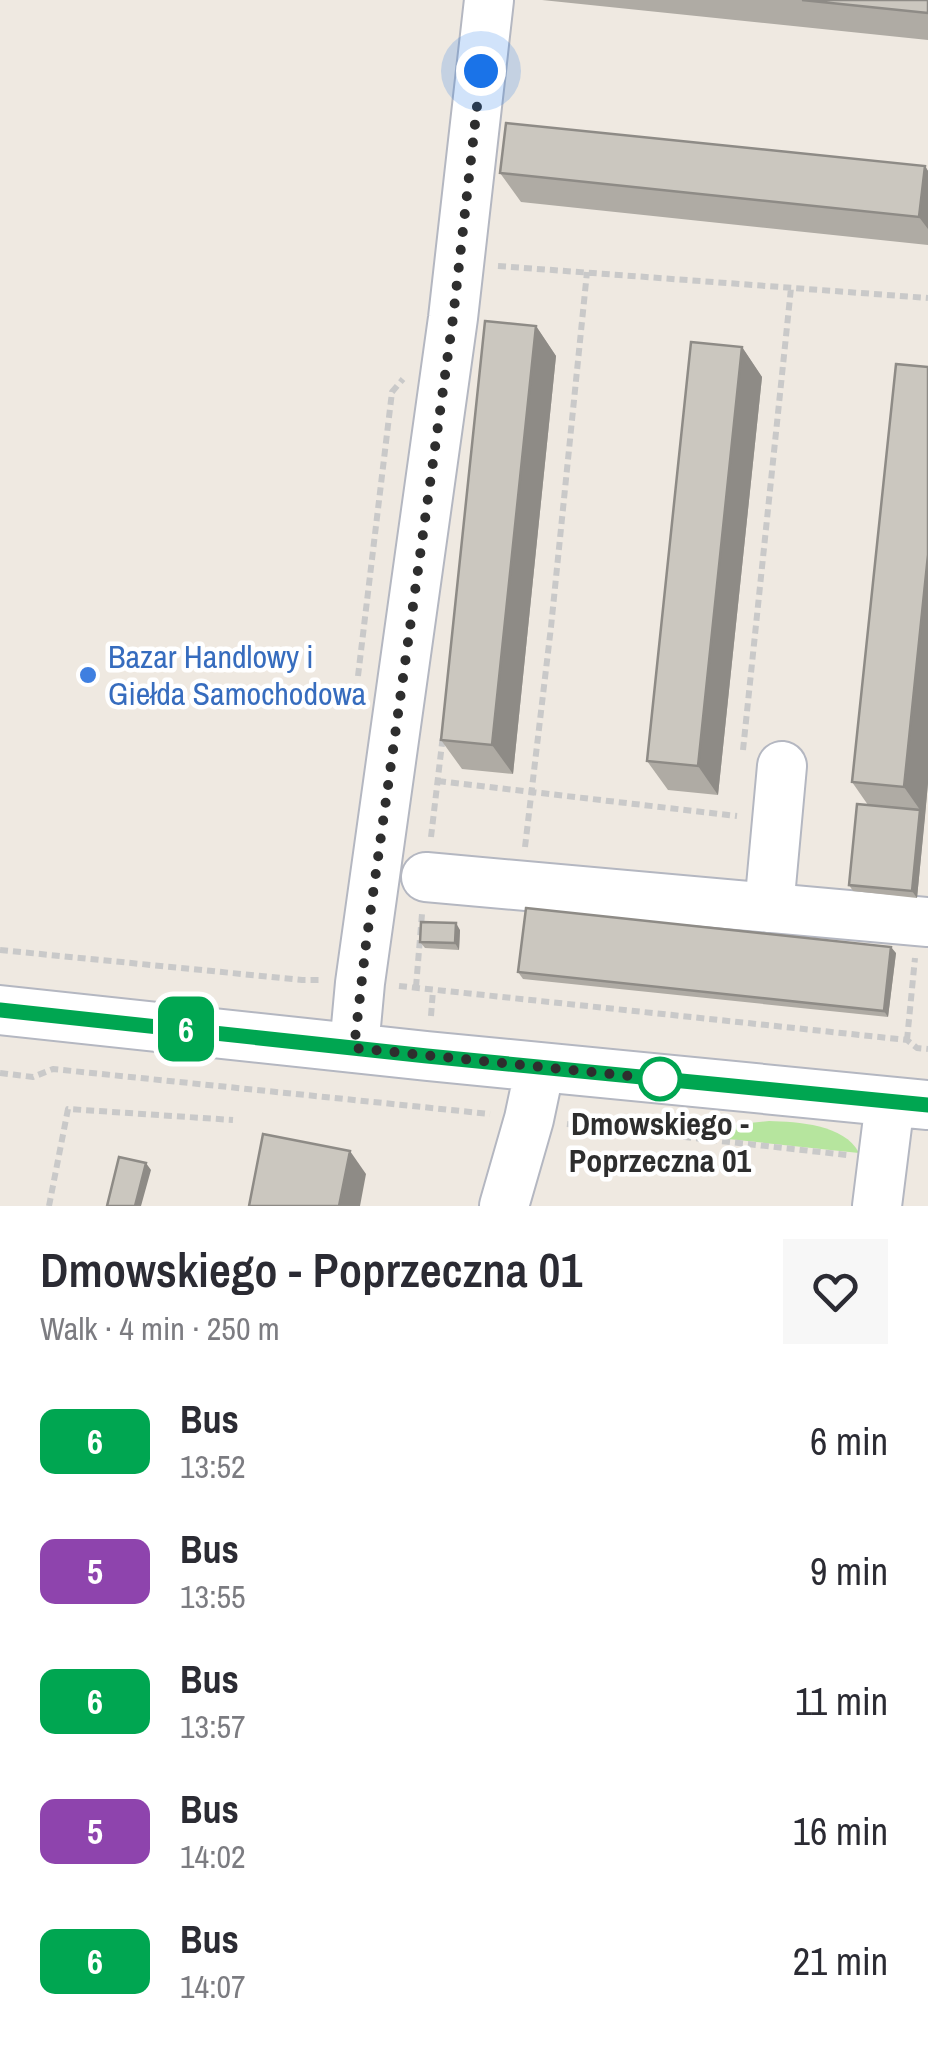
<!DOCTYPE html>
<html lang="en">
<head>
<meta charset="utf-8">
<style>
	body { margin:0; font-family:"Archivo Narrow",sans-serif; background:#f7f7f7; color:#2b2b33; height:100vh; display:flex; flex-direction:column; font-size:38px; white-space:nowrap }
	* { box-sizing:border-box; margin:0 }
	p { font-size:32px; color:#7c7c81 }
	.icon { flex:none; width:55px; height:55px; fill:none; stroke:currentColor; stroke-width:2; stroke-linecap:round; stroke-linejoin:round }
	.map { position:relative; height:1206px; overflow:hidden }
	.side { display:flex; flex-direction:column; background:#fff; flex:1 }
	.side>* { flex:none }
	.badge { padding:0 20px; border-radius:15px; font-size:35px; line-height:65px }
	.you { position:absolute; width:50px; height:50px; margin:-25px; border:8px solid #fff; border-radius:50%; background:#1a73e8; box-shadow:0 0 0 15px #1a73e833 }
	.map>.badge { position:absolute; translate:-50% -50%; box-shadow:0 0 0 5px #fff }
	.round { display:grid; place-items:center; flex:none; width:105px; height:105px; border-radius:0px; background:#f7f7f7 }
	.summary { display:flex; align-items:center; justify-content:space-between; height:170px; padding:0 40px }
	h1 { font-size:48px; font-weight:600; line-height:75px }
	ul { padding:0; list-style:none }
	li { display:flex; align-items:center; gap:30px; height:130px; padding:0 40px }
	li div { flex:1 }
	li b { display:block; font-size:38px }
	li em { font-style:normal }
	li .badge { min-width:110px; font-weight:700; text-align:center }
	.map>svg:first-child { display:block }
	.green { fill:#b6e59e }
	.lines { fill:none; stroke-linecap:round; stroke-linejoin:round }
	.minor-casing { stroke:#b4b7c1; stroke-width:52 }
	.path { stroke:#c9c9c9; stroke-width:6; stroke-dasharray:8 5; stroke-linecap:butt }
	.minor { stroke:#fff; stroke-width:48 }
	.wall { fill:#afaba4 }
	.shaded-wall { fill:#8e8b86 }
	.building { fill:#cbc7bf; stroke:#8e8b86; stroke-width:2.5 }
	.line-casing { stroke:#fff; stroke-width:22 }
	.line { stroke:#00a651; stroke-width:15 }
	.walk { stroke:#2e2e2e; stroke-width:10; stroke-dasharray:0 18 }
	.shop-dot { fill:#3f7fe0; stroke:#fff; stroke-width:4 }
	.stop-dot { fill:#fff; stroke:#00a651; stroke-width:5 }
	.labels { text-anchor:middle; stroke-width:9; stroke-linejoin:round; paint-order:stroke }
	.shop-label { font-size:32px; fill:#366cbe; stroke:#fff; text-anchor:start }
	.stop-label { font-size:32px; font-weight:bold; fill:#2e2e2e; stroke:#fff }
</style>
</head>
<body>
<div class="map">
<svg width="928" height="1206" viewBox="0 0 928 1206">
	<rect width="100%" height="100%" fill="#efe9e1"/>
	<path class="green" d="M769 1121C798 1122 844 1124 859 1153L728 1139 730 1125Z"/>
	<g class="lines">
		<g class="minor-casing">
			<path id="minor" d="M426 877 928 922
				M769 908 782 766
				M0 1010 427 1056 928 1105
				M354 1048 360 983 453 318 489 0
				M504 1206 529 1119 540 1067
				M877 1206 890 1102"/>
		</g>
		<path class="path" d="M498 266 928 298
			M358 676 392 392 403 379
			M743 750 791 288
			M438 781 737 816
			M431 837 443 735
			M525 847 551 627 587 272
			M0 950 302 980H322
			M399 986 907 1040 917 1048 928 1049
			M416 987 422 914
			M431 1016 433 990
			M907 1040 915 958
			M0 1073 33 1077 53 1069 490 1114
			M567 1124 847 1155
			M49 1206 68 1109 233 1120"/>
		<use href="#minor" class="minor"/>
	</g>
	<path class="wall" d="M542 0H928V40Z
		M925 166 928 171V245L521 202 500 173Z
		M536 326 556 356 513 774 462 769 441 740Z
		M742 347 762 377 718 795 668 790 647 761Z
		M928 367V783L917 898 853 891 849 885 868 805 852 782Z
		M460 930 459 950 425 948 420 942Z
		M896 953 888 1017 523 979 518 972Z"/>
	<path class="shaded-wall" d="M925 166 928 171V229L919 217Z
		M536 326 556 356 513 774 492 745Z
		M742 347 762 377 718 795 698 766Z
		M928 555V783L925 817 904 787Z
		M920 810 925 817 917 898 912 891Z
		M456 923 460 930 459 950 455 943Z
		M891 947 896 953 888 1017 884 1011Z
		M350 1151 366 1174 360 1206H339Z
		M146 1163 151 1170 141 1206H135Z"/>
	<path class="building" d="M802 0H928V13Z
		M506 123 925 166 919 217 500 173Z
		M485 321 536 326 492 745 441 740Z
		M691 342 742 347 698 766 647 761Z
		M896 364 928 367V555L904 787 852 782Z
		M857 804 920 810 912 891 849 885Z
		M526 908 891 947 884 1011 518 972Z
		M421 922 456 923 455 943 420 942Z
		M263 1134 350 1151 339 1206H249Z
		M119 1157 146 1163 135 1206H107Z"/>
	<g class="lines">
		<g class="line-casing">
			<path id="line" d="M0 1010 427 1056 928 1105"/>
		</g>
		<use href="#line" class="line"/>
		<path class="walk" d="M481 71 453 318 366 944 354 1048 660 1079"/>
	</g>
	<circle class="shop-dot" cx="88" cy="675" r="10"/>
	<circle class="stop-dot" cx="660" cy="1079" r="20"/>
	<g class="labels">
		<g class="shop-label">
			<text x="108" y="668">Bazar Handlowy i<tspan x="108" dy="37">Giełda Samochodowa</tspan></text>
		</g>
		<g class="stop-label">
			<text x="660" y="1135">Dmowskiego -<tspan x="660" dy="37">Poprzeczna 01</tspan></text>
		</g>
	</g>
</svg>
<div class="you" style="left:481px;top:71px"></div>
<b class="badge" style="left:186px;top:1029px;background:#00a651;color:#fff">6</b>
</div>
<section class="side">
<div class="summary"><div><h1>Dmowskiego - Poprzeczna 01</h1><p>Walk · 4 min · 250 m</p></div><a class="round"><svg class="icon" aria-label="heart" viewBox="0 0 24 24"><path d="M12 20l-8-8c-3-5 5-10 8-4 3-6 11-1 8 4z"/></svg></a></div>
<ul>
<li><span class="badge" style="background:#00a651;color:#fff">6</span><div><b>Bus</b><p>13:52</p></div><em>6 min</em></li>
<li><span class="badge" style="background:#8e44ad;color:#fff">5</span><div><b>Bus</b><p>13:55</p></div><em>9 min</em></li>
<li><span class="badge" style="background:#00a651;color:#fff">6</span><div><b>Bus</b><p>13:57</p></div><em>11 min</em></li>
<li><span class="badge" style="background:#8e44ad;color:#fff">5</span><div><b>Bus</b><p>14:02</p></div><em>16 min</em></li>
<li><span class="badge" style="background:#00a651;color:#fff">6</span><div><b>Bus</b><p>14:07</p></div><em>21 min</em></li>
</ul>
</section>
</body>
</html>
